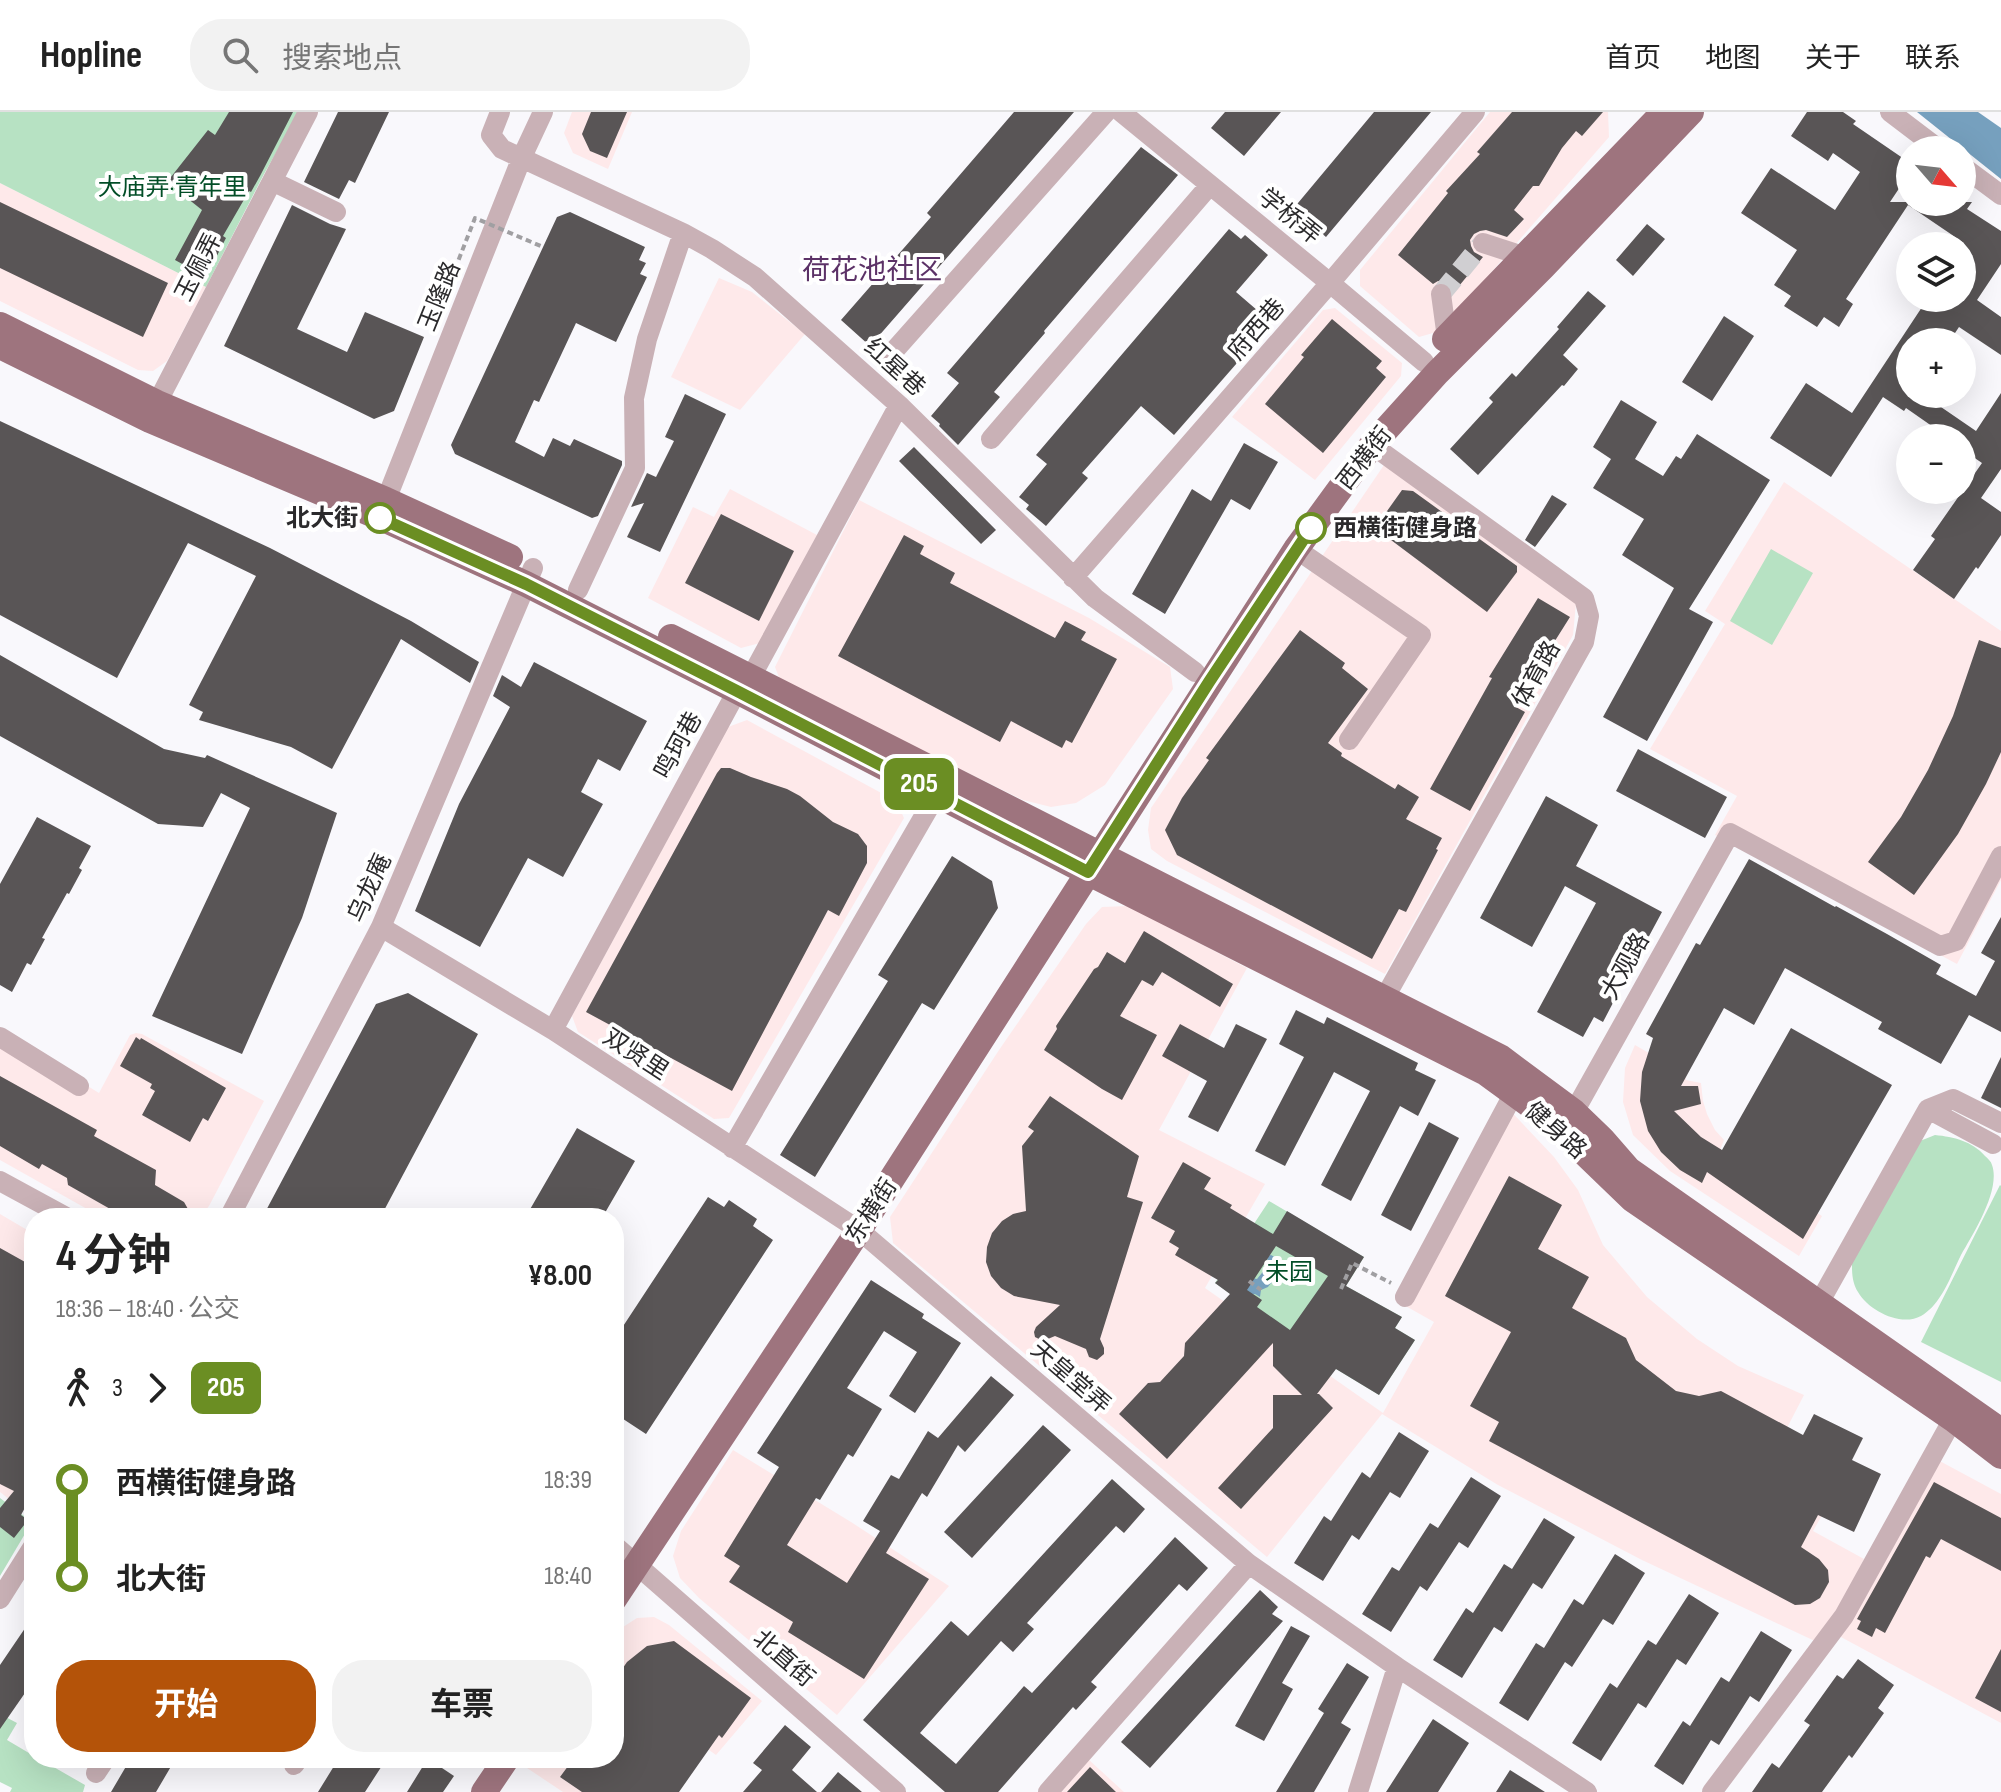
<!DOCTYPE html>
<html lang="zh">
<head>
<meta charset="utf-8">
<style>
	body { margin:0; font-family:"Sofia Sans Condensed","Noto Sans SC",sans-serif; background:#f2f2f2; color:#222; height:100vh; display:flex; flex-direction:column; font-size:30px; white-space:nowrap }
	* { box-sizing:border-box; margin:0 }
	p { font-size:26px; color:#767676 }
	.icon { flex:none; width:44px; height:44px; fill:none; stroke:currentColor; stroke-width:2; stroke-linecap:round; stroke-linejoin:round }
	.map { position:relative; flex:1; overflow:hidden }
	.side { position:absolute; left:24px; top:1096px; width:600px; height:560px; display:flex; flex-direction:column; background:#fff; border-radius:32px; box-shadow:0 8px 32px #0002 }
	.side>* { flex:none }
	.badge { padding:0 16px; border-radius:12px; font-size:28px; line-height:52px }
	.needle { width:52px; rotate:118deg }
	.controls { position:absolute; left:1896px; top:24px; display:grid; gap:16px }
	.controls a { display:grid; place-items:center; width:80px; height:80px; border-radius:50%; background:#fff; box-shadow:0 8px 32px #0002; font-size:40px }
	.map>.badge { position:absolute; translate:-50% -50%; box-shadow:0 0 0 4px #fff }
	.legs { display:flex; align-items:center; gap:12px; height:88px; padding:0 32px; font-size:26px }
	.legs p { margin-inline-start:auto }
	.head { display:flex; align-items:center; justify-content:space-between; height:136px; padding:0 32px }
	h1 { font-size:44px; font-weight:700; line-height:60px }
	.button { display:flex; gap:16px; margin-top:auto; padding:16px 32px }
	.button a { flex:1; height:92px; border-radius:32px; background:#b45309; color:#fff; font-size:32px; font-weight:700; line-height:92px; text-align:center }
	.button a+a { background:#f2f2f2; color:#222 }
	ul { padding:0 32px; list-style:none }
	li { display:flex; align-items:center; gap:28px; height:96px; font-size:30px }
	li i { display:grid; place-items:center; width:12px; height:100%; margin:0 10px; background:currentColor }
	li i::after { content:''; width:20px; height:20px; margin:-10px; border:6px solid; border-radius:50%; background:#fff }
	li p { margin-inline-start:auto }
	li:first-child i { background:linear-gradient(#0000 50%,currentColor 0) }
	li:last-child i { background:linear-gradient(currentColor 50%,#0000 0) }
	header { display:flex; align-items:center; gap:48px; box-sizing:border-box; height:112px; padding:0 40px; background:#fff; border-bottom:2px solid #e0e0e0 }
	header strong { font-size:38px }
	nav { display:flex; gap:44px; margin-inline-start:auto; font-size:28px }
	.search { width:560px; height:72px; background:#f2f2f2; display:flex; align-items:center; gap:20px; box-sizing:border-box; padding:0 28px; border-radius:32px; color:#767676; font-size:30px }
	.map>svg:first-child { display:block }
	.commercial { fill:#fee9ea }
	.green { fill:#b7e2c3 }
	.water { fill:#76a0be }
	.building { fill:#595556; fill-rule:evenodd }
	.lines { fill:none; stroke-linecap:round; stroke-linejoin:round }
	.minor-tunnel { stroke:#d0cfd2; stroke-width:20; stroke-dasharray:20 10; stroke-linecap:butt }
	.path { stroke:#a09fa2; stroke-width:4; stroke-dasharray:6 4; stroke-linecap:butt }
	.minor { stroke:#c9b1b6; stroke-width:20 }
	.major { stroke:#9e747e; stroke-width:26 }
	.path-bridge { stroke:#a09fa2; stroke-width:4; stroke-dasharray:6 4; stroke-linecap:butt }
	.line-1-casing { stroke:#fff; stroke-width:18 }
	.line-1 { stroke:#6b8e23; stroke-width:12 }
	.stop-1-dot { fill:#fff; stroke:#6b8e23; stroke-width:4 }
	.labels { text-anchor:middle; stroke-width:8; stroke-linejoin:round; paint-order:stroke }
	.park-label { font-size:24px; fill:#024e27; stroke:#fff }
	.street-label { font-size:24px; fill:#2b2a2c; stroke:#fff }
	.stop-label { font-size:24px; font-weight:bold; fill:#2b2a2c; stroke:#fff; text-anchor:end }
	.quarter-label { font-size:28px; fill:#5c3267; stroke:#fff }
</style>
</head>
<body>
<header>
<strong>Hopline</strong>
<div class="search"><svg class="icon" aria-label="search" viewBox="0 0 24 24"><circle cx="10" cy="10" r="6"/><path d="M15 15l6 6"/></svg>搜索地点</div>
<nav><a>首页</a><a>地图</a><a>关于</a><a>联系</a></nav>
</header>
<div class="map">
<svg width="2001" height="1680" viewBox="0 0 2001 1680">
	<rect width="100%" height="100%" fill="#f9f8fc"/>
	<path class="commercial" d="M572 0H632L608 57 573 41 564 21Z
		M1490 0H1608L1609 25 1440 219 1419 225 1360 174V158Z
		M0 71 206 175 167 249 153 259 138 258 0 189Z
		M719 166 752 180 805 222 740 298 671 265Z
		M1335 196 1402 251 1401 264 1315 368 1232 305 1323 198Z
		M1384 353 1576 491 1573 523 1385 862 1167 749 1151 737 1148 718 1151 696Z
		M1784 370 2001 519V768L1957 852 1715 723 1737 684 1650 637 1725 512 1705 499Z
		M730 377 817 423 760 531 741 536 648 486 693 395 714 405Z
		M859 388 1089 506 1170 555 1173 577 1105 673 1076 691 1051 695 1023 688 780 568 775 555Z
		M747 608 896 689 904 706 729 1006 714 1007 578 920 572 904 728 615Z
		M1128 794 1247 856 1159 1018 1265 1072 1205 1176 1383 1301 1434 1210 1395 1188 1504 992 1554 1045 1578 1078 1603 1133 1647 1185 1697 1227 1738 1254 1804 1283 1762 1364 1825 1398 1813 1419 1864 1447 1828 1518 1817 1530 1642 1448 1498 1373 1382 1302 1267 1445 893 1131 890 1105 999 938 1086 812 1102 795Z
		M0 920 99 981 130 923 136 921 142 922 264 989 209 1094 199 1106H103L0 1048Z
		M1635 933 1685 962 1686 968 1701 971 1703 989 1707 1002 1715 1018 1724 1028 1720 1038 1822 1104 1799 1144 1670 1059 1633 1023 1623 990 1625 956Z
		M0 1102 34 1122V1407L0 1380Z
		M733 1338 851 1410 949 1474 837 1603 699 1486 680 1466 673 1444 681 1419Z
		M1936 1347 2001 1382V1611L1839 1524Z
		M654 1505 669 1513 762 1589 716 1643 662 1604 609 1680H563L527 1656 534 1646H614V1524L623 1515 637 1506Z
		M1088 1647 1124 1680H1058Z"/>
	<path class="green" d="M0 0H299L264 62 206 175 0 71Z
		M1771 437 1813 461 1772 533 1730 509Z
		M1935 1023C1954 1025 1972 1029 1985 1044 1988 1047 1991 1049 1992 1053 2001 1078 1973 1122 1961 1143 1951 1163 1942 1192 1921 1204 1901 1215 1869 1199 1858 1180 1851 1169 1852 1157 1852 1144L1920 1029Z
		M2000 1073 2001 1074V1270L1921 1230Z
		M1269 1089 1364 1145 1346 1174 1402 1205 1395 1216 1415 1228 1379 1283 1336 1257 1215 1171Z
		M0 1386 32 1410 0 1464Z
		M0 1602 17 1611 7 1628 34 1644V1646H38L85 1673 83 1680H10L12 1676 0 1670Z"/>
	<path class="water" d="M1917 0H1978L2001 16V67Z
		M1271 1143 1284 1150 1285 1153C1282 1157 1281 1164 1277 1167 1273 1171 1271 1170 1268 1175L1261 1178 1260 1185 1255 1182 1249 1183 1238 1173 1252 1166 1257 1167 1266 1156 1268 1144Z"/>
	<path class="building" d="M229 0H293L260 64 251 80 249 79 223 124 226 126 206 165 175 148 202 98 167 70 208 18 215 23Z
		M338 0H389L355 71 349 68 339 87 304 70Z
		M591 0H627L607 46 590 39 582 22Z
		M1014 0H1074L870 234 841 208 931 105 927 101Z
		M1225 0H1281L1244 44 1211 16Z
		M1374 0H1431L1326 125 1293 97Z
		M1512 0H1603L1582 24 1576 19 1562 36 1539 74H1533L1514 98 1524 107 1507 125 1486 118 1480 119 1474 122 1470 128 1471 134 1474 140 1483 145 1454 180 1451 173 1445 170 1438 169 1433 172 1398 143 1448 81 1446 79 1480 42 1477 40Z
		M1807 0H1843L1856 9 1853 12 1910 51V60L1890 90H1972L1967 97 2001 119V152L1977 188 2001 205V243L1959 215 1949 230H1910V282H1922L1976 319 2001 281V357L1981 386 2001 400V423L1978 457 1976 455 1954 487 1913 458 1935 427 1931 424 1982 351 1963 338 1964 336 1962 335V326H1949L1906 296 1904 299 1883 285 1831 365 1770 326 1806 271 1852 301 1928 186H1962V135L1964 131 1908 93 1846 187 1853 192 1839 215 1824 205 1817 215 1784 194 1791 184 1774 173 1797 138 1741 101 1771 56 1835 98 1860 60 1833 41 1828 49 1791 24Z
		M1141 35 1178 63 1044 219 1045 221 994 280 1000 285 958 333 939 314 940 312 931 304 959 271 947 261Z
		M0 90 168 171 143 225 0 156Z
		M292 93 330 112 346 117 297 217 347 240 365 200 424 225 394 299 374 307 224 234Z
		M570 100 645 135 639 148 646 151 640 162 647 165 616 230 576 211 539 290 534 288 515 330 544 345 553 326 570 334 574 327 622 349V353L598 404 592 406 455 342 451 333 557 105Z
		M1647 112 1665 127 1633 164 1616 148Z
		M1229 117 1241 127 1245 123 1268 143 1236 180 1272 211 1174 323 1141 294 1082 361 1088 366 1046 414 1026 397 1029 393 1019 385 1047 352 1036 343Z
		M1588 179 1606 194 1563 243 1578 257 1564 274 1562 273 1478 363 1450 337 1493 290 1489 286 1512 261 1516 265 1559 217 1557 215Z
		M1724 204 1754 224 1712 289 1682 270Z
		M1332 207 1382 249 1376 256 1386 265 1323 341 1265 292 1304 245 1301 243Z
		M685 282 726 302 660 440 627 425 644 391 631 395 647 361 656 365 674 329 665 325Z
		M1621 288 1657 310 1635 347 1663 364 1676 344 1681 347 1697 322 1770 368 1689 497 1713 510 1647 629 1603 605 1674 476 1622 443 1644 407 1593 376 1611 347 1593 335Z
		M0 309 270 436 411 509 479 550 470 571 401 527 332 657 291 635 199 608 203 600 189 593 256 464 188 431 117 566 0 503Z
		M1244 331 1278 350 1250 398 1231 387 1165 502 1132 482 1192 377 1211 389Z
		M914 335 996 418 981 432 899 349Z
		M1402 378 1413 379 1517 454V460L1487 500 1375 416Z
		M1552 383 1567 392 1535 435 1525 428Z
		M721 402 794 439 759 509 685 471Z
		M904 423 924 434 920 442 955 461 950 471 1055 526 1065 509 1086 520 1081 528 1117 547 1072 631 1066 628 1062 636 1011 609 1000 630 838 544Z
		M1538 486 1570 505 1514 594 1525 600 1470 699 1430 677 1492 566 1489 565Z
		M1300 518 1345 551 1342 556 1368 577 1328 631 1342 641 1341 644 1395 677 1398 672 1419 685 1406 707 1442 726 1436 737 1438 738 1406 800 1399 797 1372 847 1177 743 1165 718 1182 686 1209 648 1206 646Z
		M1979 528 2001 536V640L1986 672 1958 722 1914 783 1868 750 1901 705 1928 658 1953 604Z
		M0 543 164 637 205 646 207 643 337 701 302 806 242 942 152 904 250 696 221 681 203 715 158 712 0 624Z
		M534 550 647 609 620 659 598 647 581 680 603 692 563 765 528 746 480 835 415 799 459 692 510 595 493 584 502 563 521 575Z
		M1638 637 1727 685 1705 726 1616 679Z
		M721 656H730L751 665 787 677 800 684 833 710 858 722 867 734V751L839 804 828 798 732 979 586 900 717 661Z
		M1546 684 1598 713 1576 754 1662 800 1648 826 1639 822 1606 882 1615 887 1603 910 1594 905 1583 925 1537 900 1596 791 1565 774 1532 835 1480 806Z
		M37 705 91 734 79 756 82 758 69 782 67 781 42 826 45 827 31 853 27 851 12 880 0 873V772Z
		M952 744 992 769 998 796 934 898 922 891 815 1065 780 1043 888 869 878 863Z
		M1749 747 1835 795 1836 794 1887 822 1941 853 1936 862 1976 884 1995 849 1981 841 2001 805V920L1969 903 1941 952 1878 917 1882 910 1785 856 1754 913 1724 896 1681 974H1698L1701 992 1674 999 1701 1025 1722 1038 1791 916 1892 973 1803 1127 1707 1060 1702 1071 1680 1058 1661 1040 1648 1019 1640 989 1642 960 1653 926 1646 922 1696 831 1700 833Z
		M1144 819 1233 872 1220 895 1162 860 1153 874 1142 868 1120 904 1157 923 1122 988 1102 977 1044 938 1057 917 1056 914 1094 857 1098 855 1107 840 1125 851Z
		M408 881 478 922 380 1106H262L376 892Z
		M1296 898 1324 912 1327 905 1418 951 1415 958 1436 968 1418 1004 1400 994 1351 1089 1321 1073 1370 979 1334 960 1285 1054 1255 1039 1304 945 1279 932Z
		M1180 912 1224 936 1236 912 1267 927 1218 1020 1188 1005 1207 969 1162 944Z
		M136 925 140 928 141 926 226 976 208 1009 203 1006 190 1030 142 1003 155 979 150 976 152 972 120 954Z
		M2001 945V996L1981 986Z
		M0 964 97 1018 94 1024 156 1058 155 1073 184 1090 188 1097 183 1106H126L68 1073 67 1066 42 1052 39 1057 0 1034Z
		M1050 984 1139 1044 1127 1085 1143 1090 1100 1227 1104 1236V1242L1097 1248 1089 1245 1086 1237 1055 1224 1043 1229 1035 1225 1034 1220 1036 1215 1060 1193 1014 1184 1001 1176 991 1164 986 1150 987 1135 992 1121 1002 1109 1013 1102 1026 1099 1022 1034 1034 1019 1028 1015Z
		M1429 1010 1459 1026 1411 1119 1381 1103Z
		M577 1016 635 1049 602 1106H525Z
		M1183 1050 1211 1066 1204 1077 1232 1093 1230 1096 1273 1122 1287 1099 1364 1145 1346 1174 1402 1205 1395 1216 1415 1228 1379 1283 1336 1257 1317 1282H1319L1333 1296 1241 1397 1218 1376 1273 1316V1283H1302L1273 1254V1231L1167 1347 1119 1302 1148 1271 1160 1270 1184 1244 1185 1231 1230 1182 1215 1171 1218 1168 1175 1143 1179 1136 1169 1130 1175 1119 1151 1106ZM1276 1134 1328 1164 1290 1218 1257 1195 1262 1188 1247 1178Z
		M1509 1064 1562 1093 1538 1137 1589 1165 1572 1196 1626 1226 1636 1248 1676 1279 1699 1284 1721 1279 1803 1323 1814 1302 1863 1326 1852 1348 1881 1362 1854 1420 1818 1403 1801 1435 1819 1447 1828 1458 1829 1470 1820 1486 1810 1492 1795 1493 1489 1329 1499 1310 1470 1294 1511 1220 1445 1184Z
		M708 1085 724 1095 729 1088 757 1107 753 1114 773 1128 646 1322 614 1301V1228Z
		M0 1136 34 1155V1159L26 1172 34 1176V1379L21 1403 28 1408 14 1426 0 1415V1396L14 1379 0 1372Z
		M871 1168 924 1202 922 1206 961 1231 915 1301 889 1284 917 1240 884 1219 847 1276 882 1297 853 1345 848 1342 820 1388 816 1386 787 1433 847 1471 880 1419 863 1409 891 1363 899 1367 928 1319 938 1326 991 1264 1014 1283 965 1340 958 1333 927 1385 922 1381 886 1441 929 1467 864 1567 788 1520 793 1510 729 1470 740 1454 724 1444 779 1355 757 1341Z
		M1043 1313 1071 1338 972 1446 944 1420Z
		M1399 1320 1429 1339 1400 1386 1390 1380 1359 1428 1352 1423 1323 1469 1294 1451 1324 1404 1331 1409 1362 1360 1370 1366Z
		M1471 1365 1501 1384 1468 1436 1459 1430 1427 1479 1420 1474 1391 1520 1362 1502 1392 1455 1399 1459 1430 1411 1438 1416Z
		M1112 1367 1145 1397 1124 1421 1116 1414 1027 1511 1034 1517 1013 1540 1001 1529 920 1621 956 1652 1024 1574 1032 1581 1175 1425 1208 1456 1187 1479 1179 1472 1091 1570 1097 1575 1076 1598 1073 1595 998 1680H945L863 1608 951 1509 968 1524Z
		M1934 1370 2001 1406V1459L1941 1427 1930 1446 1926 1444 1885 1521 1876 1516 1872 1525 1857 1517 1861 1509 1857 1507Z
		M1544 1406 1575 1425 1542 1477 1533 1471 1502 1520 1494 1515 1462 1566 1433 1548 1466 1496 1473 1501 1504 1452 1512 1457Z
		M1615 1442 1645 1461 1613 1513 1603 1507 1572 1555 1565 1550 1528 1609 1499 1591 1536 1531 1544 1536 1574 1487 1583 1493Z
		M1260 1478 1278 1495 1272 1502 1283 1509 1150 1656 1121 1630Z
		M1689 1482 1719 1501 1686 1553 1677 1547 1646 1596 1638 1591 1601 1649 1572 1631 1610 1571 1617 1576 1648 1528 1656 1533Z
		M34 1503V1568L0 1617V1553Z
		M1291 1514 1310 1524 1282 1571 1293 1577 1264 1629 1235 1614Z
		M1761 1519 1792 1538 1759 1590 1750 1584 1719 1633 1711 1628 1683 1673 1654 1654 1683 1609 1690 1614 1721 1565 1729 1570Z
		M674 1529 751 1586 722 1626 719 1623 679 1680H582L560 1665 574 1646H614V1569L627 1550 647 1534Z
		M2001 1537V1600L1975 1586Z
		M1858 1547 1894 1573 1878 1596 1884 1601 1852 1646 1849 1643 1822 1680H1752L1772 1651 1779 1656 1810 1613 1804 1609 1837 1563 1843 1567Z
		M1347 1551 1369 1565 1341 1611 1351 1617 1314 1680H1276L1324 1601 1318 1597Z
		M1433 1607 1469 1631 1438 1680H1386Z
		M785 1613 811 1635 792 1658 817 1680H743L762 1658 753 1651Z
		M131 1646H176L156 1680H111Z
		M339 1646H387L365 1680H318Z
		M428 1646H448L442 1656 454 1664 443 1680H407Z
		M1090 1655 1116 1680H1067Z
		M1510 1658 1545 1680H1496Z
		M838 1660 862 1680H821Z"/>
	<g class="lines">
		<path class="minor-tunnel" d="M1441 182 1483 131"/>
		<path class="path" d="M1249 1169 1261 1178
			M1341 1177 1352 1151 1391 1171"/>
		<path class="minor" d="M500 0 491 23 502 37 683 121 712 137 755 165 899 293 1095 486 1195 560
			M1121 0 1330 171 1424 250
			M1890 0 1940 38
			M1962 54 2001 83
			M272 69 336 100
			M1483 131 1526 145
			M1441 182 1447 226
			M885 249 1106 0
			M157 291 308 0
			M991 327 1210 73
			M1372 333 1584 486 1589 504 1584 530 1384 887
			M386 388 522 45 543 0
			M1296 437 1421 523 1349 628
			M1073 466 1330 171 1475 0
			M578 478 635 356 634 286 647 227 683 121
			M381 815 553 918 859 1118 1249 1452 1397 1555 1587 1680
			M553 918 737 579 751 565 899 293
			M0 925 79 974
			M1928 997 1993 1032
			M1574 1000 1730 721 1940 834 1956 829 2001 744
			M732 1036 942 673
			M0 1069 68 1106
			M229 1106 381 815 533 456
			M1405 1185 1514 981
			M1819 1191 1928 997 1953 987 2001 1011
			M614 1433 896 1680
			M0 1487 34 1433
			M294 1653 299 1646
			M96 1661 106 1646
			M1048 1680 1249 1452
			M1358 1680 1397 1555
			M1712 1680 1844 1504 1953 1307"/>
		<path class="major" d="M0 213 157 291 386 388 510 445
			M1445 227 1664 0
			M0 234 150 308 379 405 526 472 737 579 1073 753 1486 961 1549 1007 1632 1087 1953 1307 2001 1344
			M671 525 1500 945 1574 1000 1602 1027 1629 1058 2001 1319
			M614 1487 859 1118 1296 437 1372 333 1437 261 1544 154 1691 0
			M484 1680 507 1646"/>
		<path class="path-bridge" d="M455 157 475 106 543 135"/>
	</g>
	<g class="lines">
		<g class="line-1-casing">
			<path id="line-1" d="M380 406 526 472 737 579 1088 760 1209 570 1311 416"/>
		</g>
		<use href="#line-1" class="line-1"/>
	</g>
	<g class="stop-1-dot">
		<circle cx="380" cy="406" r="14"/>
		<circle cx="1311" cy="416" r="14"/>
	</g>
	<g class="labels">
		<g class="park-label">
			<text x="172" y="83">大庙弄·青年里</text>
			<text x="1289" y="1168">未园</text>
		</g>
		<g class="street-label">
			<text transform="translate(1290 104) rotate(39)" y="8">学桥弄</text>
			<text transform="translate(198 155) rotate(-63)" y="8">玉佩弄</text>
			<text transform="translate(439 184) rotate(-68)" y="8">玉隆路</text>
			<text transform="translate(1256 217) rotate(-49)" y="8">府西巷</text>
			<text transform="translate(895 255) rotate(42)" y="8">红星巷</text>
			<text transform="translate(1364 346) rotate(-52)" y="8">西横街</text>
			<text transform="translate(1536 562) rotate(-61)" y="8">体育路</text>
			<text transform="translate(678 633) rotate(-61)" y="8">鸣珂巷</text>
			<text transform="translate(369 776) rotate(-66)" y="8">乌龙庵</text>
			<text transform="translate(1625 854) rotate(-61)" y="8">大观路</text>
			<text transform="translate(636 942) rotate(33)" y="8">双贤里</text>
			<text transform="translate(1556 1018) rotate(41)" y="8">健身路</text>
			<text transform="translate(871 1099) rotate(-57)" y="8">东横街</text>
			<text transform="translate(1071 1265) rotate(41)" y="8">天皇堂弄</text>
			<text transform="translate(784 1546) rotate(41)" y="8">北直街</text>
		</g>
		<g class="stop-label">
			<text x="358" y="414">北大街</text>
			<text x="1333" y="424" text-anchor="start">西横街健身路</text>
		</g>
		<g class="quarter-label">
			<text x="872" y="167">荷花池社区</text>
		</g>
	</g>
</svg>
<div class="controls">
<a><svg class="needle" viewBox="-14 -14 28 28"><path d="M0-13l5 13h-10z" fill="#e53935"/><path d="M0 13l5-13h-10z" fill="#767676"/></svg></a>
<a><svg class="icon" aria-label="layers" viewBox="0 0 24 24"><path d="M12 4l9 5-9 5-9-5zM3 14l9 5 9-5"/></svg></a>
<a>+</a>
<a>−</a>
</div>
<b class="badge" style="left:919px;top:672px;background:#6b8e23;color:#fff">205</b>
<section class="side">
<div class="head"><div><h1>4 分钟</h1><p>18:36 – 18:40 · 公交</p></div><b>¥8.00</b></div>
<div class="legs"><svg class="icon" aria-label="walk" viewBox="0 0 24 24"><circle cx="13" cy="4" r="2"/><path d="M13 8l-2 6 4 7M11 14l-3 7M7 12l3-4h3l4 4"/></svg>3<svg class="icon" aria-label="forward" viewBox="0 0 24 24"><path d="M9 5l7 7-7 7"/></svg><b class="badge" style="background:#6b8e23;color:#fff">205</b></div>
<ul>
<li><i style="color:#6b8e23"></i><b>西横街健身路</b><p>18:39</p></li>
<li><i style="color:#6b8e23"></i><b>北大街</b><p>18:40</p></li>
</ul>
<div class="button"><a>开始</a><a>车票</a></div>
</section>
</div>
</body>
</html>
